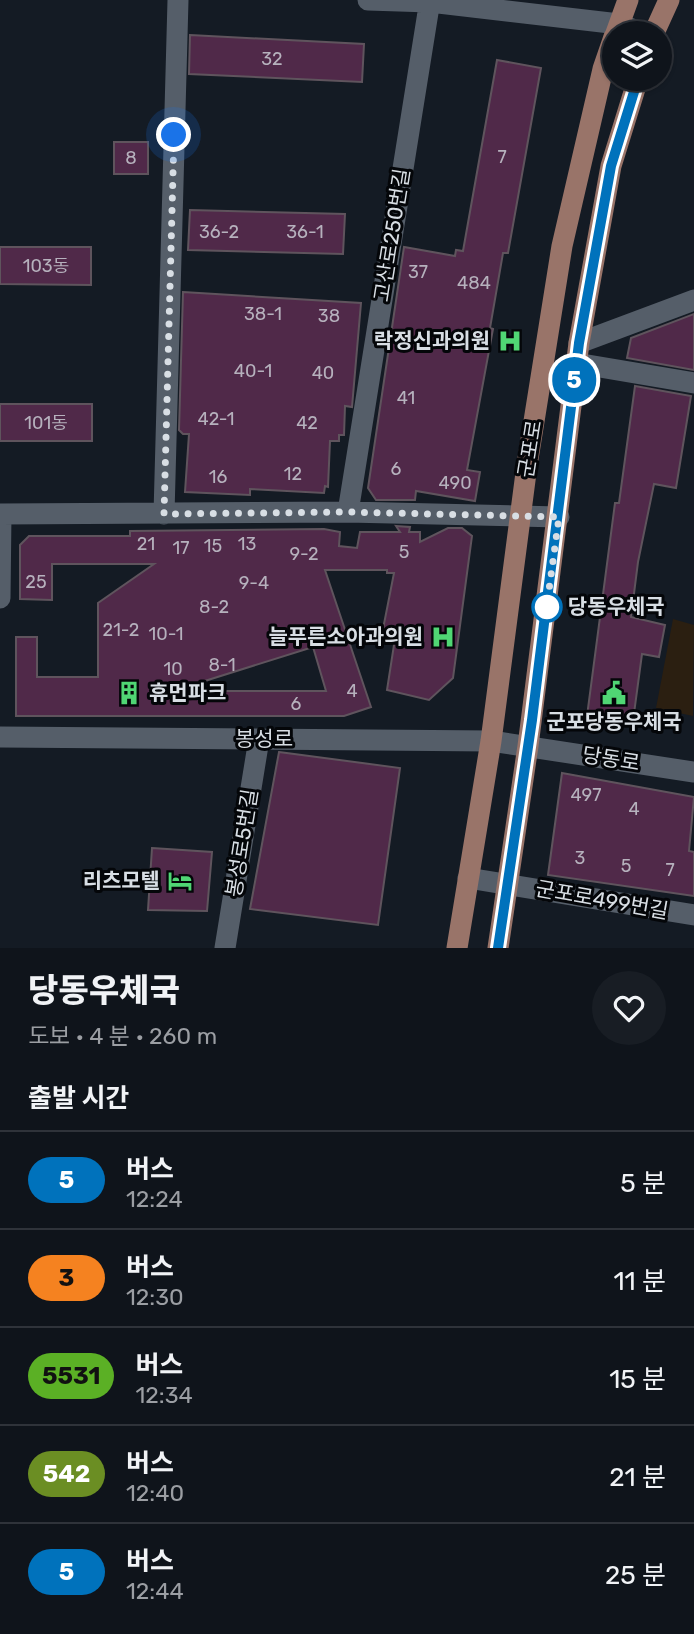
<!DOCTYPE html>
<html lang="ko">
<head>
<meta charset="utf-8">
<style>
	body { margin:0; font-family:Rubik,"Noto Sans KR",sans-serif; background:#181d24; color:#f1f3f6; height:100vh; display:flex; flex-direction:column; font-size:26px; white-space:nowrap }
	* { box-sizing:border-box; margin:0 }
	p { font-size:23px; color:#9b9ea3 }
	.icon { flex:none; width:38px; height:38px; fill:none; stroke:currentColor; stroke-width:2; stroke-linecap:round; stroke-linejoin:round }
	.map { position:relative; height:948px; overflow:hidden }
	.details { display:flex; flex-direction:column; background:#0f141b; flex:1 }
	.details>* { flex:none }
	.badge { padding:0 14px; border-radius:23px; font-size:24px; line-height:46px }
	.buttons { position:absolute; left:602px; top:21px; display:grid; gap:14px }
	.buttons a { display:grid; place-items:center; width:70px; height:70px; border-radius:50%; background:#0f141b; box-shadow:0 2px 5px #0004,0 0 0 2px #2f333a; font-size:35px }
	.you { position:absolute; width:35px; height:35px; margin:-18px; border:5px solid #fff; border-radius:50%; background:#1a73e8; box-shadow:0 0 0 10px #1a73e833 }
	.map>.badge { position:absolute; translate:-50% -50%; box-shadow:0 0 0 4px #fff }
	h2 { padding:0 28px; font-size:26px; line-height:63px }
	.round { display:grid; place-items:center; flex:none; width:74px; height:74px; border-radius:37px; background:#181d24 }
	.head { display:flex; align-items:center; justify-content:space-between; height:119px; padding:0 28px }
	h1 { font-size:33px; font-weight:800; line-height:52px }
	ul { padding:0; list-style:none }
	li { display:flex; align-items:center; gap:21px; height:98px; padding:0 28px; border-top:2px solid #2f333a }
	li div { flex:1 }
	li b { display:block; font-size:26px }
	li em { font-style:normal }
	li .badge { min-width:77px; font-weight:700; text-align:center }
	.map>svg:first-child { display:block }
	.commercial { fill:#2b1f11 }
	.building { fill:#502949; stroke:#5f545d; stroke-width:2; fill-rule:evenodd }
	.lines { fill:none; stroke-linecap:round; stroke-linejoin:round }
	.minor { stroke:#555e69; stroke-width:21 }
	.major { stroke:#997469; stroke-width:21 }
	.line-casing { stroke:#fff; stroke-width:16 }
	.line { stroke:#0072bc; stroke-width:10 }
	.walk { stroke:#d8dee4; stroke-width:7; stroke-dasharray:0 12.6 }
	.stop-dot { fill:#fff; stroke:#0072bc; stroke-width:3.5 }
	.labels { text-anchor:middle; stroke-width:6; stroke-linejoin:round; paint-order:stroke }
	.number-label { font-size:18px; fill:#b6b1bd }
	.street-label { font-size:21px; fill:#d8dee4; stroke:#040609 }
	.poi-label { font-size:21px; font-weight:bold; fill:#d8dee4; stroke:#040609; text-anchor:end }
	.stop-label { font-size:21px; font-weight:bold; fill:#d8dee4; stroke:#040609; text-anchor:start }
</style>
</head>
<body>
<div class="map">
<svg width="694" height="948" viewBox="0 0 694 948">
	<rect width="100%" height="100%" fill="#141b24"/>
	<path class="commercial" d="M673 619 694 625 693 716 656 708Z"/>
	<path class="building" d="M190 35 364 44 362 82 189 74Z
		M497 60 541 68 508 253H503L490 328 493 329 467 470 480 472 475 501 416 491 415 500H376L368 488 404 247 455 256 456 250 463 251Z
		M114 142H148V174H114Z
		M190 210 345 214 343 254 188 250Z
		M0 247H91V285L0 284Z
		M183 292 361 303 352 407 345 406 344 435H339V441H330L328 487 325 486 324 493 250 489V495L185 492 189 434H183L179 430Z
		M694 314V370L627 358 631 338Z
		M635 386 691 396 676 488 654 484 638 562 631 617 665 625 659 657 642 654 633 721 587 716 615 503H619Z
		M0 404H92V441H0Z
		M396 526 410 527 409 532H420V542L448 528H462L472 536 453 678 429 700 387 690 396 632 383 629 394 573H387V570H325L371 707 344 716H16V637H37V677H98V603L154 564H52V600L20 599V545L29 536H130V531L324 529 340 532 339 546 357 548 360 532H400ZM313 647 326 691H173Z
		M279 752 400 768 378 925 250 909Z
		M562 773 694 797 689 851 694 852V896L548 875Z
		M152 848 212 852 207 911 148 910Z"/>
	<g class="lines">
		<path class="minor" d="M368 0 430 2 619 24 643 33
			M579 343 694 300
			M576 363 694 383
			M348 512 430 0
			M0 514 348 512 559 517
			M164 514 178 0
			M0 598 1 514
			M0 737 491 741 694 772
			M468 878 694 915
			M225 948 259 739"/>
		<path class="major" d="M616 33 628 0
			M654 33 669 0
			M457 948 491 741 527 465 562 246 603 69 614 37
			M498 948 528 746 579 343 611 166 638 79"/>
	</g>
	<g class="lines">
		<g class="line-casing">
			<path id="line" d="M498 948 532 720 579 343 611 166 638 79"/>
		</g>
		<use href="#line" class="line"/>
		<path class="walk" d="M174 135 164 514 348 512 559 517 545 619 547 607"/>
	</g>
	<defs>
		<g id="hospital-bare" transform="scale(1.89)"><path d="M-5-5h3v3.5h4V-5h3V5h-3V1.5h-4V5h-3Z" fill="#50d674" stroke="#040609" stroke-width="2.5" paint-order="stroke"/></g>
		<g id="building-bare" transform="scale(1.89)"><path d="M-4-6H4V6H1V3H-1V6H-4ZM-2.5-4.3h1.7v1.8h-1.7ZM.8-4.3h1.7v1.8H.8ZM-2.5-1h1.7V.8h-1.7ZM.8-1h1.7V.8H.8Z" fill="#50d674" stroke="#040609" stroke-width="2.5" paint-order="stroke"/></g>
		<g id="civic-bare" transform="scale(1.89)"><path d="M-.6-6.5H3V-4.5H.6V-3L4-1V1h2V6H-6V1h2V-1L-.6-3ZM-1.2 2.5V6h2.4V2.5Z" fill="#50d674" stroke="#040609" stroke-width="2.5" paint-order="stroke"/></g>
		<g id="hotel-bare" transform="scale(1.89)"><path d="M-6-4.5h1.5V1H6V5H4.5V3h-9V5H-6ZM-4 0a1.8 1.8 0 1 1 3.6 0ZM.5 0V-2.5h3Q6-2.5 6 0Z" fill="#50d674" stroke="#040609" stroke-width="2.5" paint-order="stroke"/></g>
	</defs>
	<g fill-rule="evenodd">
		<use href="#hospital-bare" x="510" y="341"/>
		<use href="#hospital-bare" x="443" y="637"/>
		<use href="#building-bare" x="129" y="693"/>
		<use href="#civic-bare" x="614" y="693"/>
		<use href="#hotel-bare" x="180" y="881"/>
	</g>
	<circle class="stop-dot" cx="547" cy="607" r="14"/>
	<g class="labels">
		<g class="number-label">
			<text x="272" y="65">32</text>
			<text x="502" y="163">7</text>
			<text x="131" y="164">8</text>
			<text x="219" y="238">36-2</text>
			<text x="305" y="238">36-1</text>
			<text x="46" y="272">103동</text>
			<text x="418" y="278">37</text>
			<text x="474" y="289">484</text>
			<text x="263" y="320">38-1</text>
			<text x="329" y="322">38</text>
			<text x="253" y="377">40-1</text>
			<text x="323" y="379">40</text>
			<text x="406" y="404">41</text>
			<text x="216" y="425">42-1</text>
			<text x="46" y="429">101동</text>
			<text x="307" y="429">42</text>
			<text x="396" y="475">6</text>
			<text x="293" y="480">12</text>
			<text x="218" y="483">16</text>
			<text x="455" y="489">490</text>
			<text x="146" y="550">21</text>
			<text x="247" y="550">13</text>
			<text x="213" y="552">15</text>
			<text x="181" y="554">17</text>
			<text x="404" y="558">5</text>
			<text x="304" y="560">9-2</text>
			<text x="36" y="588">25</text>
			<text x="254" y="589">9-4</text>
			<text x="214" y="613">8-2</text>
			<text x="121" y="636">21-2</text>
			<text x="166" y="640">10-1</text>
			<text x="222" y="671">8-1</text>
			<text x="173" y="675">10</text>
			<text x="352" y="697">4</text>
			<text x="296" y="710">6</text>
			<text x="586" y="801">497</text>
			<text x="634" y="815">4</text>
			<text x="580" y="864">3</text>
			<text x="626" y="872">5</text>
			<text x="670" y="876">7</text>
		</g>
		<g class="street-label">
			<text transform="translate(392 235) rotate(-81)" y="7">고산로250번길</text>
			<text transform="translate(530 449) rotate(-81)" y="7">군포로</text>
			<text x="264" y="746">봉성로</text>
			<text transform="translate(611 759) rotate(9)" y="7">당동로</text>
			<text transform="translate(242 843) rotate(-81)" y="7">봉성로5번길</text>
			<text transform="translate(602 900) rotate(10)" y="7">군포로499번길</text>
		</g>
		<g class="poi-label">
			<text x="490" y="348">락정신과의원</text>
			<text x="423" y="644">늘푸른소아과의원</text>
			<text x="149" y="700" text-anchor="start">휴먼파크</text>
			<text x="614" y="729" text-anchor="middle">군포당동우체국</text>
			<text x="160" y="888">리츠모텔</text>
		</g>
		<g class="stop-label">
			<text x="568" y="614">당동우체국</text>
		</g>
	</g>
</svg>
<div class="buttons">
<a><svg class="icon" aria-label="layers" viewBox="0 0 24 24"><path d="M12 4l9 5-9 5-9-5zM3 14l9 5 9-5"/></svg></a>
</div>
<div class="you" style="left:174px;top:135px"></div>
<b class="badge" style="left:574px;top:380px;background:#0072bc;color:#fff">5</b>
</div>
<section class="details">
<div class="head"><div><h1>당동우체국</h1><p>도보 · 4 분 · 260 m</p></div><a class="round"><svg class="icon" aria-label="heart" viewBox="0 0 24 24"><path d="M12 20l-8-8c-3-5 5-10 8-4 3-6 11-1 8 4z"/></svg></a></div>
<h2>출발 시간</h2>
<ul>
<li><span class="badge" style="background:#0072bc;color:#fff">5</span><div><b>버스</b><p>12:24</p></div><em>5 분</em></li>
<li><span class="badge" style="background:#f58220;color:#111">3</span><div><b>버스</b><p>12:30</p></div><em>11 분</em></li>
<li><span class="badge" style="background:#5bb025;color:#111">5531</span><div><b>버스</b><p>12:34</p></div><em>15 분</em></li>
<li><span class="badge" style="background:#6b8e23;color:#fff">542</span><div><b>버스</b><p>12:40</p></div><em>21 분</em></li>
<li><span class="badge" style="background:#0072bc;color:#fff">5</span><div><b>버스</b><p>12:44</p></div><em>25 분</em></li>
</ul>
</section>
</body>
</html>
